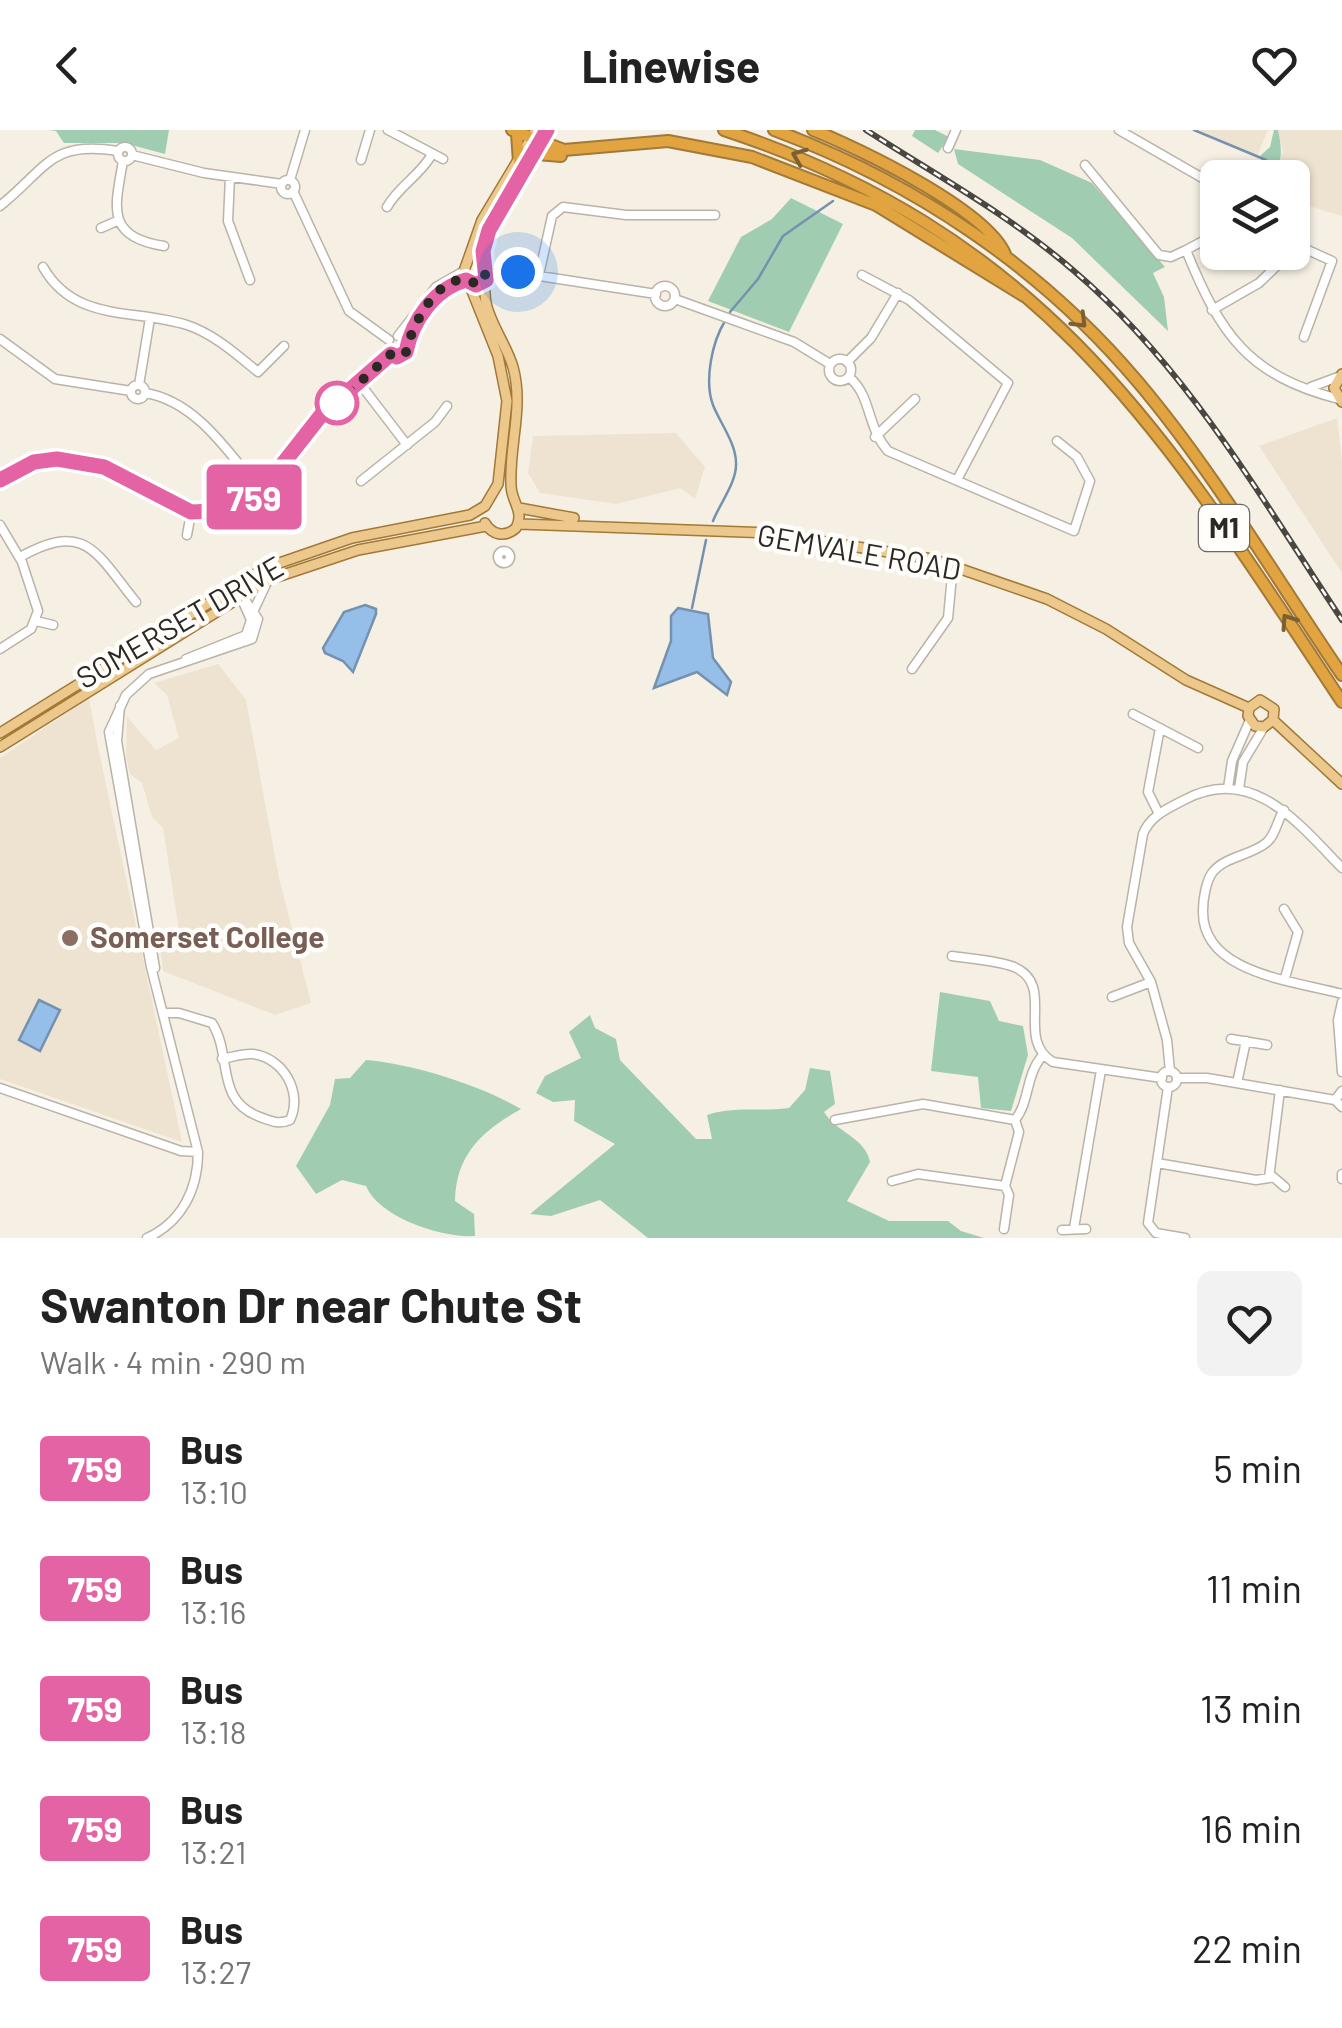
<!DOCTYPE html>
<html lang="en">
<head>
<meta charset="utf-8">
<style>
	body { margin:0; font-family:Barlow,sans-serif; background:#f2f2f2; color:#222; height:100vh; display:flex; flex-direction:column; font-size:38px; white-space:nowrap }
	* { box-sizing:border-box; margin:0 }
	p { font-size:32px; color:#767676 }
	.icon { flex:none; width:55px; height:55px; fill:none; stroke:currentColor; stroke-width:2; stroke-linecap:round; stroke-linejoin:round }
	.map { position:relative; height:1108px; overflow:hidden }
	.panel { display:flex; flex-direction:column; background:#fff; flex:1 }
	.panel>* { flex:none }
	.badge { padding:0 20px; border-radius:8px; font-size:35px; line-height:65px }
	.controls { position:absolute; left:1200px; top:30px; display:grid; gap:20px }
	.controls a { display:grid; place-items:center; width:110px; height:110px; border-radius:15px; background:#fff; box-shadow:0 2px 8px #0004; font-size:50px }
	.you { position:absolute; width:50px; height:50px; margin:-25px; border:8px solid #fff; border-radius:50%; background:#1a73e8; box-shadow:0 0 0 15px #1a73e833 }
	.map>.badge { position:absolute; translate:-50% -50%; box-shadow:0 0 0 5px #fff }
	.round { display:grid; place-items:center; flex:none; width:105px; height:105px; border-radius:15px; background:#f2f2f2 }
	.summary { display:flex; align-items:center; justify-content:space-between; height:170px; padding:0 40px }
	h1 { font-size:48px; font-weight:700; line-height:75px }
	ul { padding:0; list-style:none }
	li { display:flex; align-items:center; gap:30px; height:120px; padding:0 40px }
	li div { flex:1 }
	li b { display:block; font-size:38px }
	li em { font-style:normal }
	li .badge { min-width:110px; font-weight:700; text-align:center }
	header { display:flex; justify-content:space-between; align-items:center; height:130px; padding:0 40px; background:#fff; font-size:45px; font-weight:700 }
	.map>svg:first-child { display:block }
	.built { fill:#ede3d0 }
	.green { fill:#a0ccb2 }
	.water { fill:#95bee9; stroke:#7691ae; stroke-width:2.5 }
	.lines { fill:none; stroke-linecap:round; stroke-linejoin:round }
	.stream { stroke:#7691ae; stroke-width:2.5 }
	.minor-casing { stroke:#b9b3a8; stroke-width:11 }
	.major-casing { stroke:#a27937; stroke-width:12 }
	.highway-casing { stroke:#a27937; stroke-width:14 }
	.minor { stroke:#fff; stroke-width:8 }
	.major { stroke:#edc88d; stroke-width:9 }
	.highway { stroke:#e1a441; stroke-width:10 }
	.rail-casing { stroke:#4a4742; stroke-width:6 }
	.rail { stroke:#fffefb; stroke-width:2.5; stroke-dasharray:8; stroke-linecap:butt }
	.oneway { stroke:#7d6032 }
	.line-casing { stroke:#fff; stroke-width:22 }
	.line { stroke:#e463a4; stroke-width:15 }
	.walk { stroke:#2c2925; stroke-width:10; stroke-dasharray:0 18 }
	.stop-dot { fill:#fff; stroke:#e463a4; stroke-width:5 }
	.education-dot { fill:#8d6e63; stroke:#fffefb; stroke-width:4 }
	.labels { text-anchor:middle; stroke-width:9; stroke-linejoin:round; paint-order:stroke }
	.shield { fill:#fffefb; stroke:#6b6965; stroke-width:2.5 }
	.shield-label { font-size:28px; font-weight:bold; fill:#2c2925 }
	.street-label { font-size:30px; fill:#2c2925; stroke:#fffefb }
	.education-label { font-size:30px; font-weight:bold; fill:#785e54; stroke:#fffefb; text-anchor:start }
</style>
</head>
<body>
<header><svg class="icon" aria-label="back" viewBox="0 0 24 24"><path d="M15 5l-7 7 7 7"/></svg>Linewise<svg class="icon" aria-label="heart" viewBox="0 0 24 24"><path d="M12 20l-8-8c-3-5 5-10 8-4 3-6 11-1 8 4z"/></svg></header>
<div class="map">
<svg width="1342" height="1108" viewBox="0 0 1342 1108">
	<rect width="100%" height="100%" fill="#f6f0e4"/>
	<path class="built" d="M1198 0H1268L1257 26Z
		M1278 0H1342V86L1293 71 1292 48H1269L1283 22Z
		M1337 288 1342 330V443L1259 316Z
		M676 303 705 337 695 369 680 358 616 374 540 363 528 343 533 306Z
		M218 534 246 570 279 748 311 873 275 885 163 841 160 816 179 800 163 698 152 687 142 653 130 644 126 626 127 587 156 620 179 608 167 565 154 553Z
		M89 568 97 612 182 1012 0 949V628Z"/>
	<path class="green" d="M48 0H169L165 24 124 13H64L56 1Z
		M915 0H935L949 7 938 23 912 6Z
		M1274 0H1278C1282 19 1283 29 1273 47H1260L1265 36 1260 26 1270 17Z
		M954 19 1040 30 1092 53 1165 137 1153 143 1164 167 1168 201 1072 108 958 34Z
		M791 68 843 94 789 202 708 171 741 107 772 89Z
		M940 862 990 871 999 891 1023 896 1028 925 1011 981 981 978 978 947 931 941Z
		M590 885 595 898 616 909 620 930 696 1009H712L707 985C736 976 760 982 789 978L805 960 810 938 830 941 835 974 824 982C836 1002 866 1008 870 1032L847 1071 889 1091H948L961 1101 984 1108H648L600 1070 551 1086 530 1084 615 1014 574 991 575 970 553 972 536 963 545 946 581 928 569 902Z
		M366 930C413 934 480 955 521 979 482 1001 456 1024 455 1071L474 1084 475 1106C440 1108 379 1087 366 1056L342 1050 316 1064 296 1036 330 975 335 949 350 948Z"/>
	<path class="water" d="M365 475 376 479V484L353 542 343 531 325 523 323 518 344 482Z
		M678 478 708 484 713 528 731 552 727 565 697 542 654 558 671 511V486Z
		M39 870 60 880 40 921 19 910Z"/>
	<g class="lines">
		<path class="stream" d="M1194 0 1266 30
			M730 182 758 149 783 106 833 71
			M713 391C720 373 737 352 736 333 736 313 720 293 713 275 704 251 712 212 725 191
			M692 478 706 410"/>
		<g class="minor-casing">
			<path id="minor" d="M388 0 443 29
				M1119 0 1218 57
				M118 24a7 7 0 1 1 14 0a7 7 0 1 1-14 0Z
				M948 18 956 0
				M132 25 204 43 282 54
				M361 30 370 0
				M123 31C115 77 105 107 164 116
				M1085 35 1159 125 1171 127 1186 120
				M230 47 228 91 250 150
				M281 57a7 7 0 1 1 14 0a7 7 0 1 1-14 0Z
				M290 50 305 0
				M293 61 349 181 389 210
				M0 76C48 37 51 10 118 21
				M387 77C399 56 418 47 431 26
				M101 98 117 91
				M1218 103 1186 120C1220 204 1248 246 1339 269
				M1292 121 1301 117 1332 131 1304 207
				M43 137C75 193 133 178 187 195 214 204 236 224 258 242L284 216
				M488 138 656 164
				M539 145 552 86 563 77 626 85H715
				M862 145 909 170 1008 253 957 350
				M655 166a10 10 0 1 1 20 0a10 10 0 1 1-20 0Z
				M675 169 794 212 830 234
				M1212 180 1259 153 1291 122
				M398 206 436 157 464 141
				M0 209 55 249 131 261
				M391 225 406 222C412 191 434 159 466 150
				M829 240a11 11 0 1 1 22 0a11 11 0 1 1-22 0Z
				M847 232 871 208 898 163
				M849 247C872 266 866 296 888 321L1074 401 1090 351 1077 327 1057 311
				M131 262a7 7 0 1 1 14 0a7 7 0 1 1-14 0Z
				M139 255 150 188
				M361 255 407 315
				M1311 257 1338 247
				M145 263C191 270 223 314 250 348
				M875 307 915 269
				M0 350 40 331 64 330 112 340 191 383 214 381 247 363 261 365 264 351 278 340 322 284 391 225
				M361 351 435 292 447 276
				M0 395 22 432 38 481 31 499 0 519
				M187 405 191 383
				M498 427a6 6 0 1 1 12 0a6 6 0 1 1-12 0Z
				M20 427C86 390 96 423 136 472
				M254 480 268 450
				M36 491 53 495
				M186 529 246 505 251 490 243 472
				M912 539 948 488 953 435
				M120 576 117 611 155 838
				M1133 584 1198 618
				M1228 658 1232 631 1250 590
				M1239 659 1243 632 1264 597
				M1284 680C1277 690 1276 705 1266 713 1250 726 1225 726 1212 743 1206 752 1203 769 1203 780 1201 844 1296 851 1342 864
				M1159 684 1148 662 1160 598
				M1284 779 1298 802 1285 848
				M952 826C971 829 996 830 1014 837 1057 855 1014 909 1053 932L1162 948
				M1112 867 1151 852
				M1342 872 1338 890 1342 942
				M163 883H179L212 893C233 926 214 970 260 987 271 991 279 995 290 990 303 963 284 928 253 924 242 923 233 927 222 929
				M1231 909 1267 915
				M1170 941 1167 910 1151 852 1129 813 1127 797 1143 704C1150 686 1167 679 1184 670 1252 633 1299 694 1342 738
				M1161 949a8 8 0 1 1 16 0a8 8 0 1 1-16 0Z
				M1177 948H1207L1335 970
				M1237 953 1246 911
				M1168 957 1148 1093 1156 1103 1185 1108
				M0 958 181 1021 198 1022
				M1342 961 1335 970 1342 977
				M835 990 923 974 1015 990
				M1015 990C1030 972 1025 945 1043 925
				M1157 1033 1256 1050 1269 1048 1280 960
				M1342 1044V1049
				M1272 1046 1285 1057
				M892 1051 918 1044 1005 1056 1019 1002 1015 990
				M1074 1098 1101 940
				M1004 1099 1009 1065 1005 1056
				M1062 1100 1086 1099
				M147 1108C182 1092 198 1059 198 1022L151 837 109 602 126 565 149 544 252 509 258 489 241 464"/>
		</g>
		<g class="major-casing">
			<path id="major" d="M1342 244 1334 258 1342 272
				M519 378 574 388
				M485 393C492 405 505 408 516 398 525 381 511 372 511 355 509 315 524 277 513 237 504 206 474 176 489 143L482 132 489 100 547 0
				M519 394 770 403 932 429 1047 469 1106 499 1186 550 1249 578
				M1249 578 1260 570 1274 579 1273 590
				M1249 578 1248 586 1255 596 1264 597 1273 590
				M1273 590 1342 654
				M0 603 265 438 352 408 470 385 485 376 498 354 507 271 498 226 464 141 482 90 536 0
				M0 617 268 450 358 420 486 396"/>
		</g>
		<g class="highway-casing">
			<path id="highway" d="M512 0 564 20 668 11 752 27 876 75 1024 166
				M724 0C1047 107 1165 304 1342 572
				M774 0C914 52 1041 137 1138 252 1214 342 1275 447 1342 545
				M813 0C858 18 992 82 1006 127
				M517 4 519 32
				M537 24 561 26"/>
		</g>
		<use href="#minor" class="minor"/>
		<use href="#major" class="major"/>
		<use href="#highway" class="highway"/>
		<g class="rail-casing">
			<path id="rail" d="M866 0C936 45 1011 86 1074 141 1186 236 1261 368 1342 490"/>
		</g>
		<use href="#rail" class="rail"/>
	</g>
	<defs><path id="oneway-chevron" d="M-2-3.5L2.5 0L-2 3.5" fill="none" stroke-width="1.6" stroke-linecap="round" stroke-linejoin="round" transform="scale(2.5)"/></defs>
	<g class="oneway">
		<use href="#oneway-chevron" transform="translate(799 26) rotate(-158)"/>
		<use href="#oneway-chevron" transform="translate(1080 191) rotate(45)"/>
		<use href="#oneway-chevron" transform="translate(1288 491) rotate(-124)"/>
	</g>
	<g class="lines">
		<g class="line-casing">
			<path id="line" d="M0 350 34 332 57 329 104 337 191 382 214 381 247 363 261 365 264 351 278 340 322 284 391 224 397 227 406 222C412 191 434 159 466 150L476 155 486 150 483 121 489 100 547 0"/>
		</g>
		<use href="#line" class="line"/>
		<path class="walk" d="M337 273 391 224 397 227 406 222C410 201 435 146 466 150 471 151 475 154 481 154L488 138 518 142"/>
	</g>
	<circle class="stop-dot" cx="337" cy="273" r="20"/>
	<circle class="education-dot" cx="70" cy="808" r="10"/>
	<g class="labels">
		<rect class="shield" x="1199" y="375" width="50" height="46" rx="8"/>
		<g class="shield-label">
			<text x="1224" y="408">M1</text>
		</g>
		<g class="street-label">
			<text transform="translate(859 423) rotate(10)" y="10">GEMVALE ROAD</text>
			<text transform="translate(180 493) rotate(-30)" y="10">SOMERSET DRIVE</text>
		</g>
		<g class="education-label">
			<text x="90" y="818">Somerset College</text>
		</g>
	</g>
</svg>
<div class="controls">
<a><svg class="icon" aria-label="layers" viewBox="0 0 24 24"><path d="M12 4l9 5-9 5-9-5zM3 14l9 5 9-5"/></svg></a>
</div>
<div class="you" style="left:518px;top:142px"></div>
<b class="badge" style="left:254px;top:367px;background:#e463a4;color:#fff">759</b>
</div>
<section class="panel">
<div class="summary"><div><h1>Swanton Dr near Chute St</h1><p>Walk · 4 min · 290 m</p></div><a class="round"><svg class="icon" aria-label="heart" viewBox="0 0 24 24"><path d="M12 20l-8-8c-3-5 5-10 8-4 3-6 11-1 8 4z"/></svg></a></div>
<ul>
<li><span class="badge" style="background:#e463a4;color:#fff">759</span><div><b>Bus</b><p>13:10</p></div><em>5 min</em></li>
<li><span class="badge" style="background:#e463a4;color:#fff">759</span><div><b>Bus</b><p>13:16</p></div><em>11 min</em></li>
<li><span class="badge" style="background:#e463a4;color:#fff">759</span><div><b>Bus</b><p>13:18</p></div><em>13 min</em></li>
<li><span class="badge" style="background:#e463a4;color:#fff">759</span><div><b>Bus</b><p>13:21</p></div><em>16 min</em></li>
<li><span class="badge" style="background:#e463a4;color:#fff">759</span><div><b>Bus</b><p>13:27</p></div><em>22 min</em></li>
</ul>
</section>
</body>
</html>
